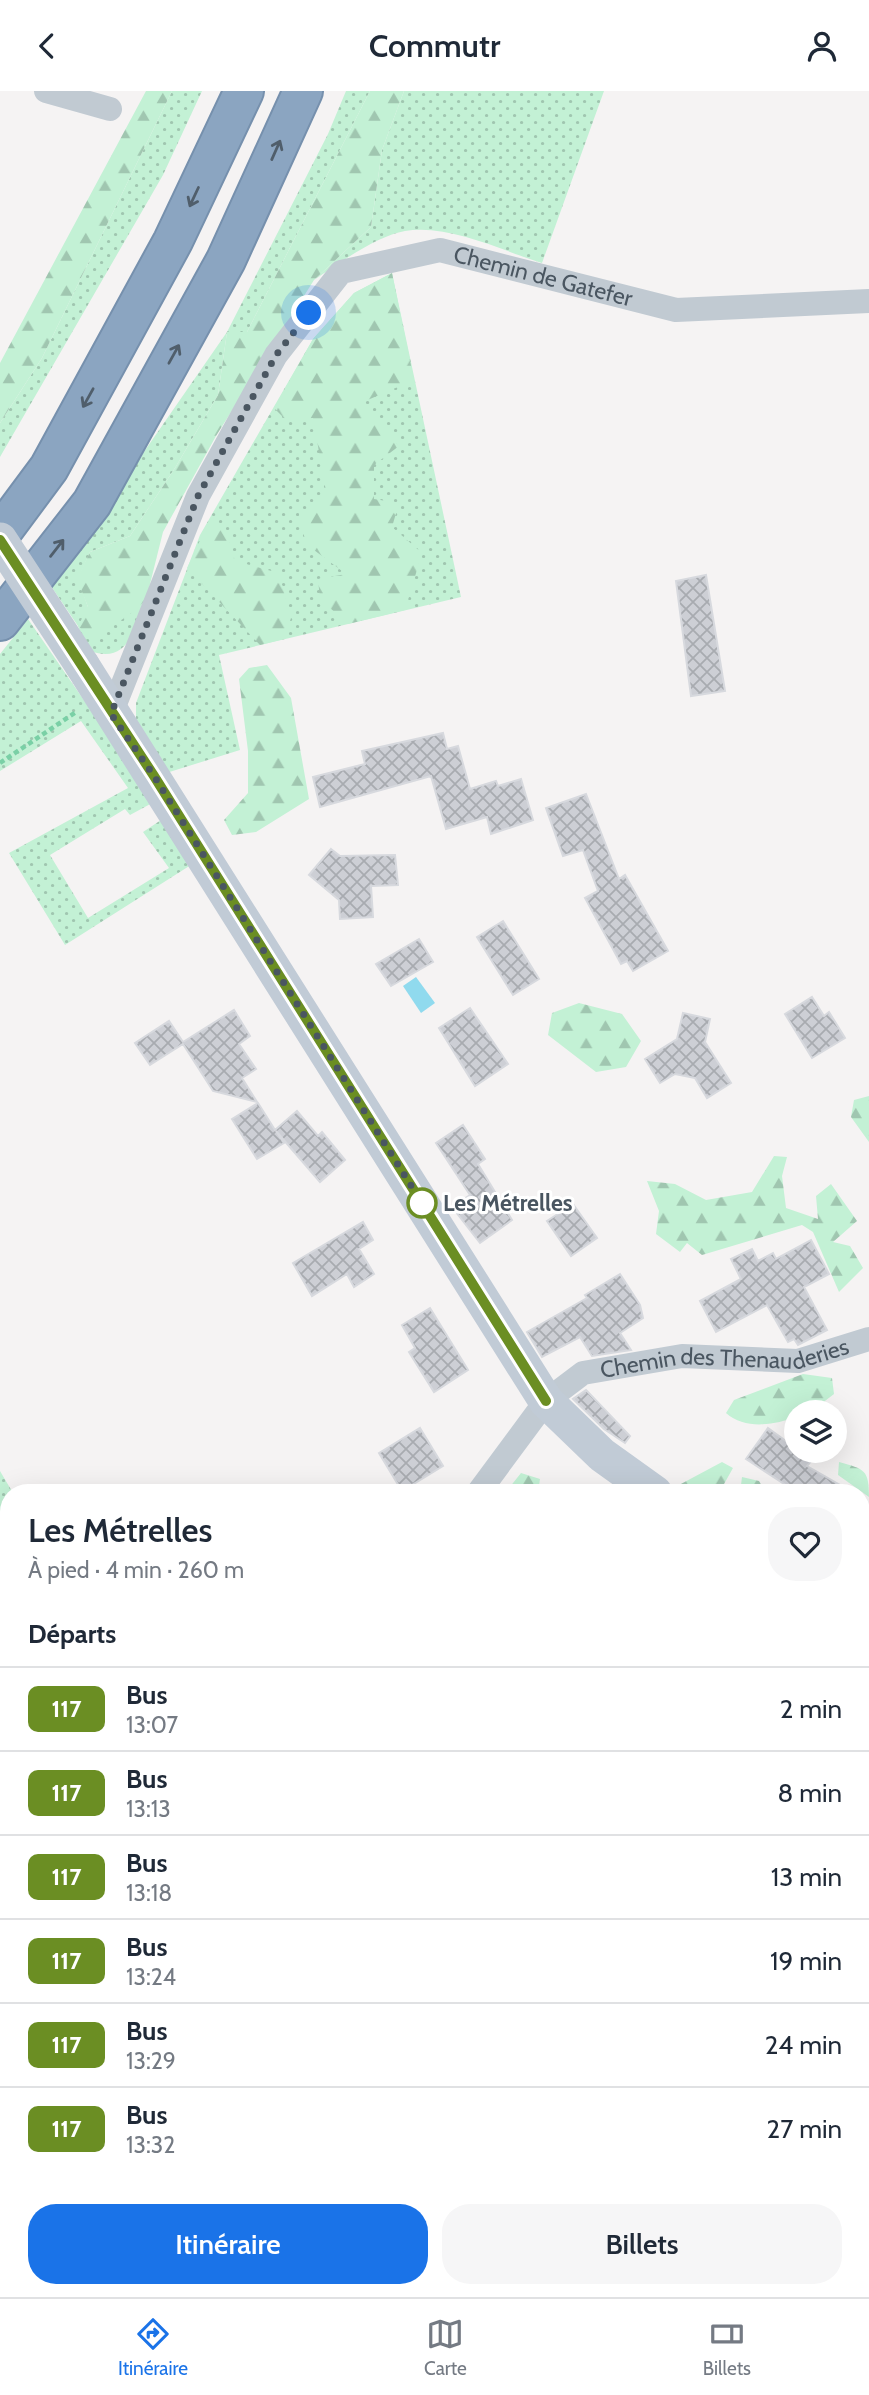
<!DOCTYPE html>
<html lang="fr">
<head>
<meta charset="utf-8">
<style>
	body { margin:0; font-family:Cabin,sans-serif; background:#f6f6f7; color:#1f2937; height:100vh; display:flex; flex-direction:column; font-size:26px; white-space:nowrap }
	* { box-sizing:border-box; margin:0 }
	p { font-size:23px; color:#747a83 }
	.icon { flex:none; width:38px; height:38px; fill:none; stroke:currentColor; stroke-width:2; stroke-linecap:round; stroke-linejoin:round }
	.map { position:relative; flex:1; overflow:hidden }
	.panel { position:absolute; left:0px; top:1393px; width:870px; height:814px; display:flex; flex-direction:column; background:#fff; border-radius:28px 28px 0 0; box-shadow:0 7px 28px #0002 }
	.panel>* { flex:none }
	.badge { padding:0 14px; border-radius:10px; font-size:24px; line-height:46px }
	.fabs { position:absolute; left:784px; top:1309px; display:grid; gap:14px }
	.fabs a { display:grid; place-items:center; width:63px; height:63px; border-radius:50%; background:#fff; box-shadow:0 7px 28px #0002; font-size:35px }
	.you { position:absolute; width:35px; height:35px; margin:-18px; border:5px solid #fff; border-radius:50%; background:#1a73e8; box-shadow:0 0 0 10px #1a73e833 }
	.map>.badge { position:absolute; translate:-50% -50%; box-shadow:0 0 0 4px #fff }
	h2 { padding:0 28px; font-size:26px; line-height:63px }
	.round { display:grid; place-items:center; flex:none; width:74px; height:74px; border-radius:28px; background:#f6f6f7 }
	.summary { display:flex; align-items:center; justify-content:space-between; height:119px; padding:0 28px }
	h1 { font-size:33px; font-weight:600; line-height:52px }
	.cta { display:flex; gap:14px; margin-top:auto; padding:14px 28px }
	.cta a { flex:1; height:80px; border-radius:28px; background:#1a73e8; color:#fff; font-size:28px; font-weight:600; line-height:80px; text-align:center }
	.cta a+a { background:#f6f6f7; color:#1f2937 }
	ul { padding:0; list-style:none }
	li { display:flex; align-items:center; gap:21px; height:84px; padding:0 28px; border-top:2px solid #e0e1e3 }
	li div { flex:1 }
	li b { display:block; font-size:26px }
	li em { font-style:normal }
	li .badge { min-width:77px; font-weight:700; text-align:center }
	header { display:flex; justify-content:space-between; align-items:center; height:91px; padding:0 28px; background:#fff; font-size:32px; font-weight:600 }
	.tab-bar { display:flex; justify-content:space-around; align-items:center; height:98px; border-top:2px solid #e0e1e3; background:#fff; font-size:19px; color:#747a83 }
	.tab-bar a { display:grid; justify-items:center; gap:4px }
	.tab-bar .selected { color:#1a73e8 }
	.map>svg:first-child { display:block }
	.grass { fill:url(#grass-dots) }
	.forest { fill:url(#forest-firs) }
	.water { fill:#90daee }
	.building { fill:url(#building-cross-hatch); stroke:#d7d9de; stroke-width:2 }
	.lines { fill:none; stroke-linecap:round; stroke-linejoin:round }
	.highway-casing { stroke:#7690ad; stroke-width:42 }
	.path { stroke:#7ad0a6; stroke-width:4.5; stroke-dasharray:5 3.5; stroke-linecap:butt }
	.street { stroke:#c1cad2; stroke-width:24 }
	.secondary { stroke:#c1cbd6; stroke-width:35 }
	.highway { stroke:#8ba5c1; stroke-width:38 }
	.secondary-bridge { stroke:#c1cbd6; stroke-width:35 }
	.oneway { stroke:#505e6b }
	.line-casing { stroke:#fff; stroke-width:16 }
	.line { stroke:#6b8e23; stroke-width:10 }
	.walk { stroke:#4a5661; stroke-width:7; stroke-dasharray:0 12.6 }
	.stop-dot { fill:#fff; stroke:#6b8e23; stroke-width:3.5 }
	.labels { text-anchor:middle; stroke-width:6; stroke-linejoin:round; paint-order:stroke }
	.street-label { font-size:23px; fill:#4a5661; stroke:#fff }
	.stop-label { font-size:23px; font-weight:bold; fill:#4a5661; stroke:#fff; text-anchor:start }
</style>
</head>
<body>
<header><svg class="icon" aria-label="back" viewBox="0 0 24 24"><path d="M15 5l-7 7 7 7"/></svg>Commutr<svg class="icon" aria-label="person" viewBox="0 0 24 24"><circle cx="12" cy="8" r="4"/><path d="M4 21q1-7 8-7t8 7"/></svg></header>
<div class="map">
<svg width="869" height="2206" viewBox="0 0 869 2206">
	<defs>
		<pattern id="grass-dots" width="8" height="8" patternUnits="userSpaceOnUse" patternTransform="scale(1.75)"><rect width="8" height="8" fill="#c3f1d5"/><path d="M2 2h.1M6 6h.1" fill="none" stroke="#a0c6b0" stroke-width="1.8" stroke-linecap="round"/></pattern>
		<pattern id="forest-firs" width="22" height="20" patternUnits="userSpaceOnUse" patternTransform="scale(1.75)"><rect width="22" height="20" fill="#c3f1d5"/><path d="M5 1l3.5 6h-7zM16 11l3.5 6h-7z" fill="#a0c6b0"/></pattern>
		<pattern id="building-cross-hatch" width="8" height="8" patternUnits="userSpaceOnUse" patternTransform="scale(1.75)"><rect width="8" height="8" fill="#cdcfd5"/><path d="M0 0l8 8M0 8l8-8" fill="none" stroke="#a8abb0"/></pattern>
	</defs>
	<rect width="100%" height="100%" fill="#f5f3f3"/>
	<path class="grass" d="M172 0H202L163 84 0 366V332L42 267Z
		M346 0H370L247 241H227L218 304 175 377 130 445 90 461 78 488 88 516 146 509C133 541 128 575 87 559L78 535 51 495 227 241 328 43Z
		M404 0H604L542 172C500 159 449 133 405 140 376 145 338 173 314 189L371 136 382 59Z
		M392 182 461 506 219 564 240 659 163 683 136 635V612L200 444 313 248 354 202Z
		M28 528 154 711 130 724 125 718 50 764 88 827 169 777 143 741 164 727 194 772 65 854 9 762 128 697 81 630 0 680V563Z
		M0 1380 13 1402H9V1451L0 1434Z"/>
	<path class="forest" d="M146 0H172L42 267 0 332V272Z
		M370 0H404L382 59 371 136 314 189 216 345 163 441 146 509 128 525 91 547 78 535 88 516 77 488 90 461 130 445 175 377 218 304 227 241H247Z
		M392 182 414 289 363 311 399 355 374 374V408L399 412 392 436 422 462 405 519 348 533 320 508 318 488 346 483 306 453 299 423 327 406 313 327 286 329 274 317 313 248 354 202Z
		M210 428 225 435 235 470 279 482 291 527 284 548 260 554 187 477Z
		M267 574 291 607 309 708 256 741 232 744 224 729 248 702V660L239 588 249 577Z
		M579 912 622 923 641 950 626 976 596 981 548 944 552 922Z
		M869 1005V1051L851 1026 854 1009Z
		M774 1065 787 1066 782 1085 786 1117 818 1128 816 1105 831 1093 857 1130 833 1151 850 1155 863 1177 839 1201 813 1141 802 1134 702 1164 687 1152 680 1161 656 1143 659 1120 647 1090 675 1093 706 1109 752 1101Z
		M803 1283 832 1287 834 1303 812 1320 796 1321V1326C774 1334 745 1339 726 1322L734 1309Z
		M722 1371 733 1377 719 1402H679V1394Z
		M839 1371C865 1378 869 1379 869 1406L838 1384Z
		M521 1382 540 1388 538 1402H505Z
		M742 1386 759 1390 766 1402H740Z"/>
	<path class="water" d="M416 886 435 912 421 922 403 895Z"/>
	<path class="building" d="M706 484 725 600 691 605 676 490Z
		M443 642 447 658 458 655 470 698 496 690 498 695 521 688 533 729 491 743 487 726 446 738 431 685 320 716 313 686 365 673 362 660Z
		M586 703 619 788 625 784 668 860 633 880 627 870 621 873 585 807 598 800 583 759 563 765 546 717Z
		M331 758 340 765 395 764 398 794 371 795 373 826 340 828 339 809 309 784Z
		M503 830 539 888 513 904 477 846Z
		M419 848 433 871 391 895 376 873Z
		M812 906 824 925 829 921 845 947 812 967 785 923Z
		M470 917 508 973 475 995 439 937Z
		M234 919 250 945 239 953 256 978 242 987 257 1011 213 1000 183 953 150 974 135 952 169 930 183 951Z
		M683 922 710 928 705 951 731 992 707 1007 695 987 675 983 660 992 645 968 677 948Z
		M258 1012 275 1039 297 1020 318 1045 322 1041 345 1069 320 1091 276 1040 284 1052 257 1068 232 1028Z
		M463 1034 485 1068 478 1073 512 1129 480 1152 452 1116 470 1104 436 1052Z
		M573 1113 597 1147 571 1165 547 1130Z
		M363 1131 373 1149 359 1158 374 1183 354 1196 347 1183 312 1205 293 1172Z
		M811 1149 829 1183 804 1196 827 1239 798 1254 794 1248 788 1251 767 1214 716 1241 700 1210 741 1188 731 1168 752 1158 758 1170 773 1162 776 1168Z
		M620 1183 640 1214 643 1227 620 1242 631 1259 592 1265 580 1246 542 1266 527 1241 587 1207 585 1204Z
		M430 1217 468 1279 434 1301 409 1261 415 1257 402 1234Z
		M586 1299 630 1345 625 1352 604 1338 573 1308Z
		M420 1337 443 1375 402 1400 379 1362Z
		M768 1337 812 1369 807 1375 854 1402H798L746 1368Z"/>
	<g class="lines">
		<g class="highway-casing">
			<path id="highway" d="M0 443 49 377 173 150 244 0
				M0 530 92 412 226 169 303 0"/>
		</g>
		<path class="path" d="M0 672 76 621
			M0 1544H9"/>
		<g class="street">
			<path d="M46 0 110 18"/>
			<path id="s1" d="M111 623 198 405 276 264 341 181 440 159 676 219 869 210"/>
			<path id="s2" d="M478 1402 546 1310 583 1282 682 1265 798 1270 869 1248"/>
			<path d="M271 2198 272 2206"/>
		</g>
		<path class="secondary" d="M82 574 546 1310 602 1364 655 1402
			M861 1547 869 1554"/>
		<use href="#highway" class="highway"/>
		<path class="secondary-bridge" d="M0 449 82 574"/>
	</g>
	<defs><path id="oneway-shaft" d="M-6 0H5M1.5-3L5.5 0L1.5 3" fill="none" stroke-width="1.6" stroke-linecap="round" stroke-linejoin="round" transform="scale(1.75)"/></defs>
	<g class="oneway">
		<use href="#oneway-shaft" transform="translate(276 59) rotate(-66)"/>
		<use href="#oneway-shaft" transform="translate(194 106) rotate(115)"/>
		<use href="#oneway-shaft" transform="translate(174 263) rotate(-61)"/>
		<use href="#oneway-shaft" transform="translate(88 307) rotate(119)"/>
		<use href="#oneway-shaft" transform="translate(57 457) rotate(-52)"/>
	</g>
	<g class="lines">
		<g class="line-casing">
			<path id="line" d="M0 449 154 685 546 1310"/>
		</g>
		<use href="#line" class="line"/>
		<path class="walk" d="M309 222 276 264 198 405 111 623 154 685 422 1112"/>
	</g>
	<circle class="stop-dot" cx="422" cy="1112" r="14"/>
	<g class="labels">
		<g class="street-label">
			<text dy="8" stroke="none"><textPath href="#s1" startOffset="709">Chemin de Gatefer</textPath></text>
			<text dy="8" stroke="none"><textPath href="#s2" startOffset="304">Chemin des Thenauderies</textPath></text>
		</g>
		<g class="stop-label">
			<text x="443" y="1120">Les Métrelles</text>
		</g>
	</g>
</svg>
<div class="fabs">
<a><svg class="icon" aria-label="layers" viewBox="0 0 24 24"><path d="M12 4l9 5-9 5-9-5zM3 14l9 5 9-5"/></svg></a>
</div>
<div class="you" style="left:309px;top:222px"></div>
<section class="panel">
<div class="summary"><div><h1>Les Métrelles</h1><p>À pied · 4 min · 260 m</p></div><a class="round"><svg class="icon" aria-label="heart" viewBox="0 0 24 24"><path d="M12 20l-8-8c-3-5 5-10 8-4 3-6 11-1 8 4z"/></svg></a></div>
<h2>Départs</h2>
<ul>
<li><span class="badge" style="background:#6b8e23;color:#fff">117</span><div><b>Bus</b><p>13:07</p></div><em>2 min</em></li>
<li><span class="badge" style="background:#6b8e23;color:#fff">117</span><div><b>Bus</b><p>13:13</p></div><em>8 min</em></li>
<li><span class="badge" style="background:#6b8e23;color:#fff">117</span><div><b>Bus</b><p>13:18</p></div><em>13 min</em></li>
<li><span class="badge" style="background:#6b8e23;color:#fff">117</span><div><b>Bus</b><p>13:24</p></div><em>19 min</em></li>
<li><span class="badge" style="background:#6b8e23;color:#fff">117</span><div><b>Bus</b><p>13:29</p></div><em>24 min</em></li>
<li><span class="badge" style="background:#6b8e23;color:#fff">117</span><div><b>Bus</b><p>13:32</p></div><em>27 min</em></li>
</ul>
<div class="cta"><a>Itinéraire</a><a>Billets</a></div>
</section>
</div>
<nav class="tab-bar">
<a class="selected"><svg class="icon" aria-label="directions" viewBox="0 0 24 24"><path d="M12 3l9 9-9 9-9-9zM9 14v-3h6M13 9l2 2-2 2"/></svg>Itinéraire</a>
<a><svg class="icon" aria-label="map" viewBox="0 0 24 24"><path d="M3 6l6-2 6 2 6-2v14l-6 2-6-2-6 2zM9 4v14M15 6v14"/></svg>Carte</a>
<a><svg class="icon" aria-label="tickets" viewBox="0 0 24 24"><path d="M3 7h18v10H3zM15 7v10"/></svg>Billets</a>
</nav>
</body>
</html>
